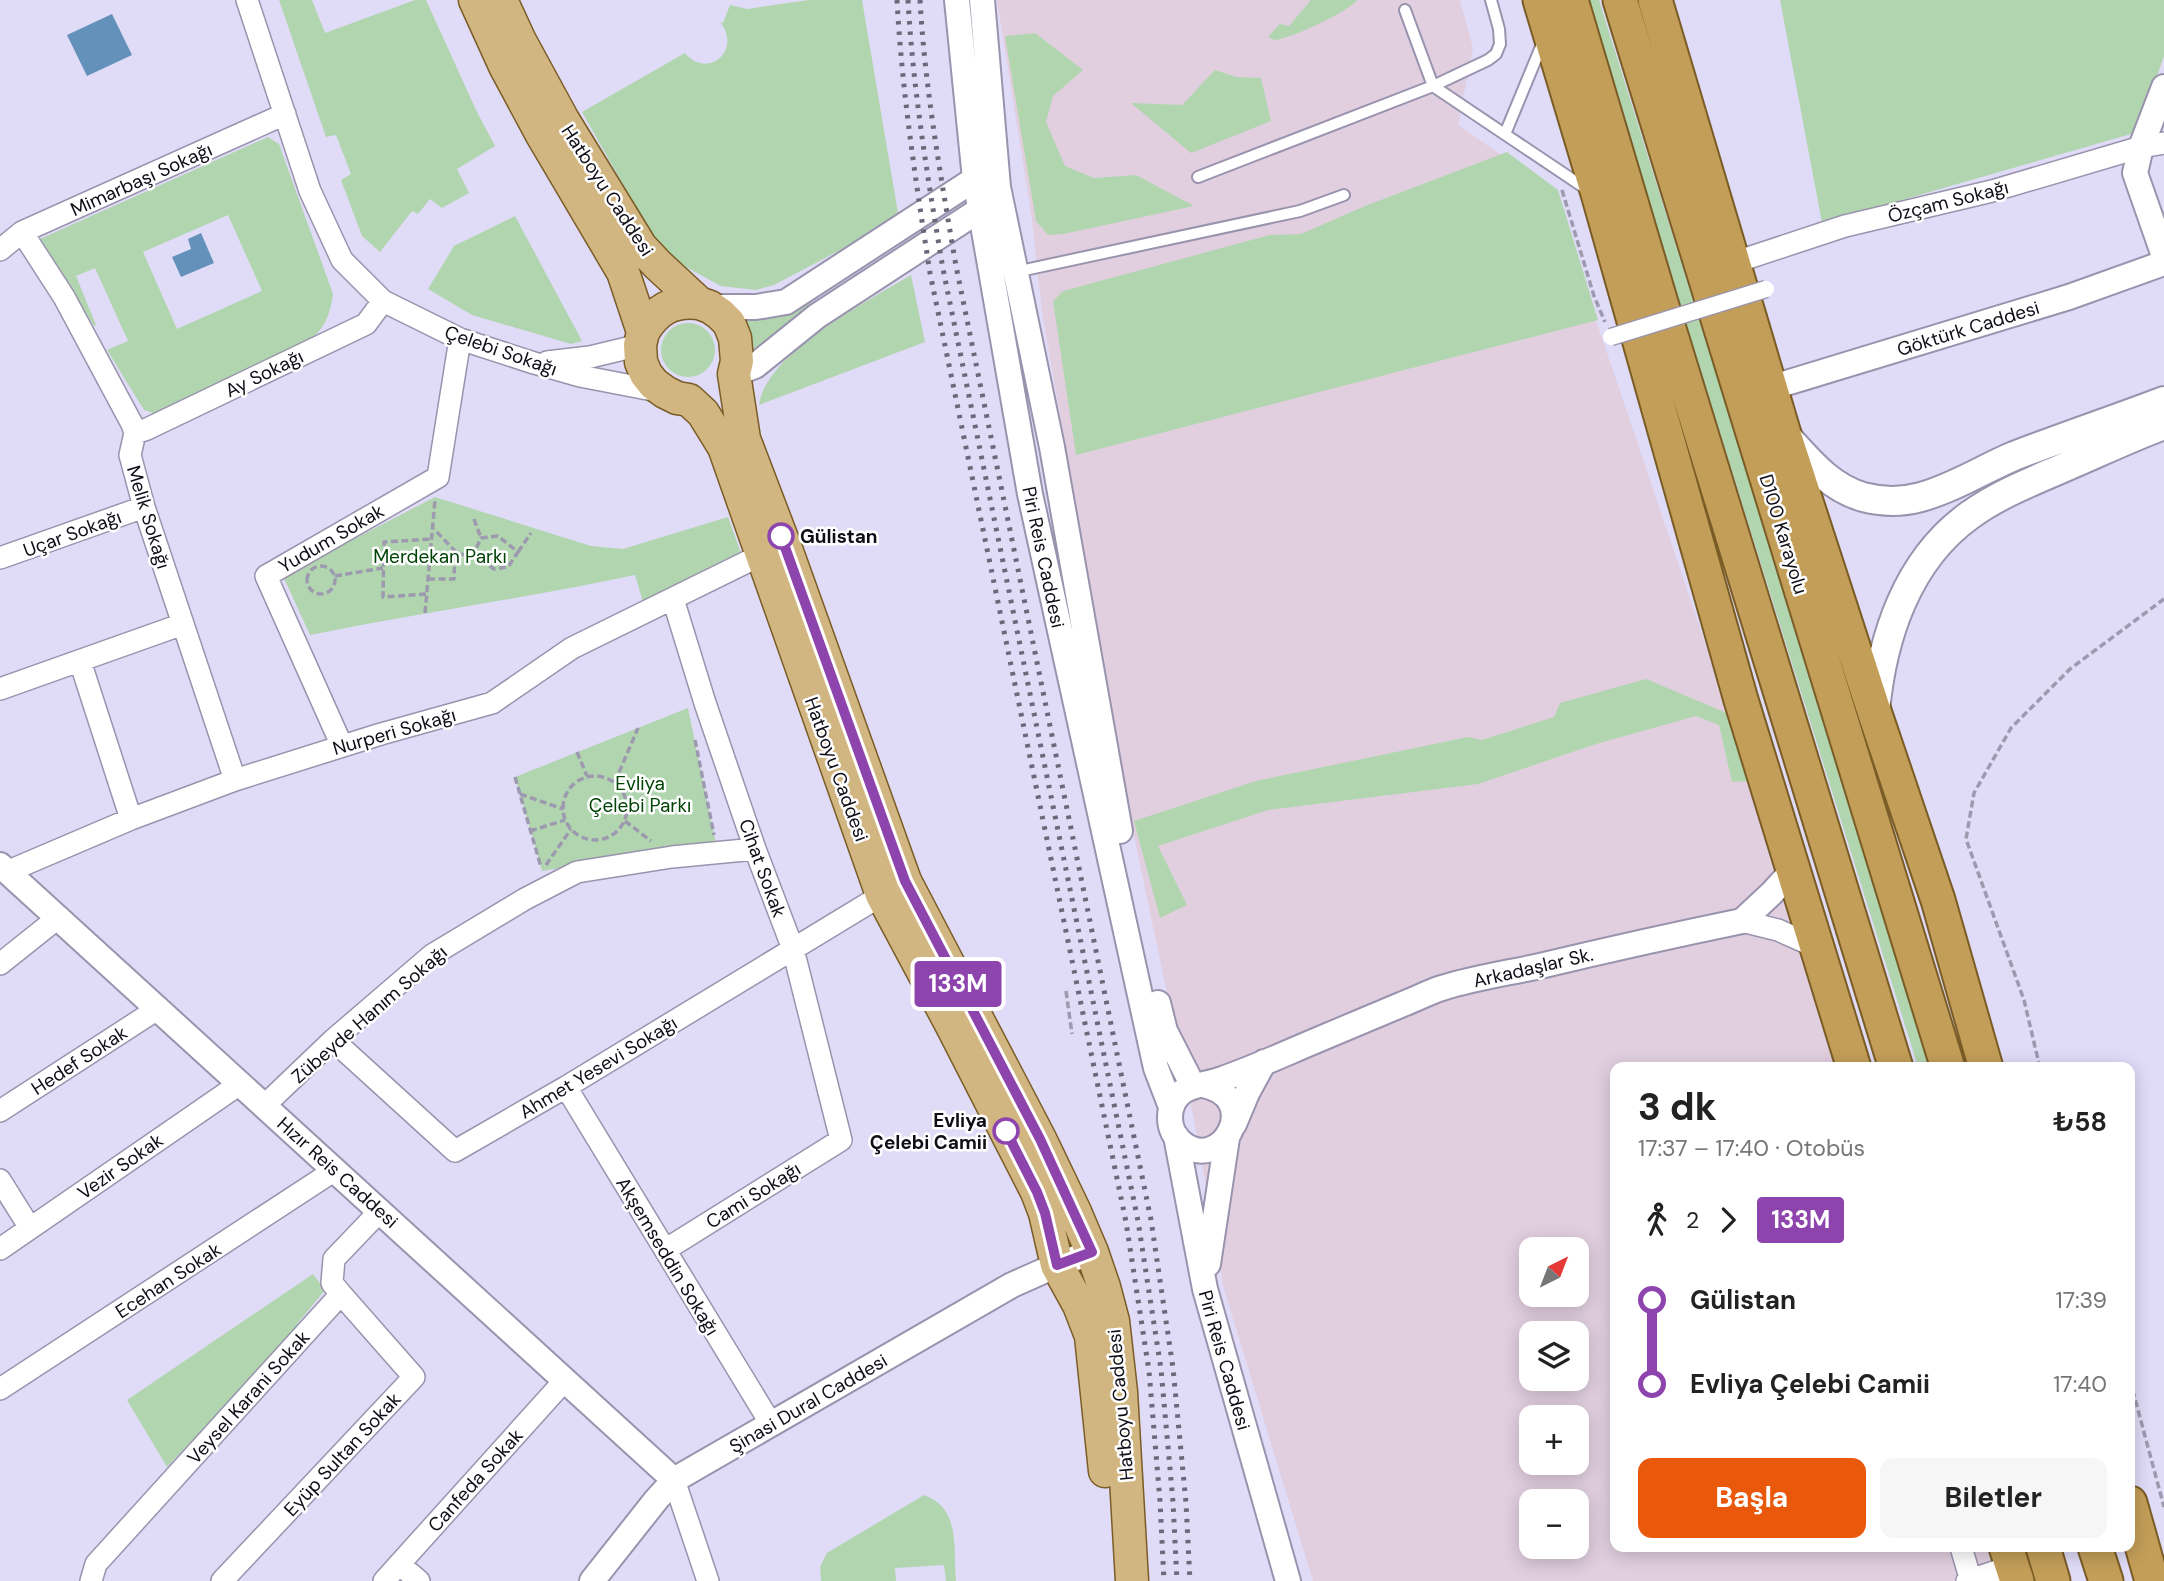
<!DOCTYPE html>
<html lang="tr">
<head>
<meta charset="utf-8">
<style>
	body { margin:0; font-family:"DM Sans",sans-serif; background:#f6f6f6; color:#222; height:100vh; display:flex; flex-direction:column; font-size:26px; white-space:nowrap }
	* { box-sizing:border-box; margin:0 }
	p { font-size:23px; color:#767676 }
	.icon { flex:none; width:38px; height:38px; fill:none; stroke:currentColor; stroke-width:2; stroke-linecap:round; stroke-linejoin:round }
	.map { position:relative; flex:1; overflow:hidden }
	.details { position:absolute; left:1610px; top:1062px; width:525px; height:490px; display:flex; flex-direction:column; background:#fff; border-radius:14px; box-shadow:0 4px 18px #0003 }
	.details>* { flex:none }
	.badge { padding:0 14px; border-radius:5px; font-size:24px; line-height:46px }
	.needle { width:46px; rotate:42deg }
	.tools { position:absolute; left:1519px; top:1237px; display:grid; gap:14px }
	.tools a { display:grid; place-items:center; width:70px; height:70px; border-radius:14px; background:#fff; box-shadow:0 4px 18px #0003; font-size:35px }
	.map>.badge { position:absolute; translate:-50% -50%; box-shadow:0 0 0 4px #fff }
	.legs { display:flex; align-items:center; gap:10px; height:77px; padding:0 28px; font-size:23px }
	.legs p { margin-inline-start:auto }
	.overview { display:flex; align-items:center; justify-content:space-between; height:119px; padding:0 28px }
	h1 { font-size:38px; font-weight:700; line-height:52px }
	.primary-button { display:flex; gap:14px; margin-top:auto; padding:14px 28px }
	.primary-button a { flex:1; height:80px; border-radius:14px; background:#ea580c; color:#fff; font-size:28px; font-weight:700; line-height:80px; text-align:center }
	.primary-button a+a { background:#f6f6f6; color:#222 }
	ul { padding:0 28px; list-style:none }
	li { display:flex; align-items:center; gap:24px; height:84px; font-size:26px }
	li i { display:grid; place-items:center; width:10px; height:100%; margin:0 9px; background:currentColor }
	li i::after { content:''; width:18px; height:18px; margin:-9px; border:5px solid; border-radius:50%; background:#fff }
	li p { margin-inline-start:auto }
	li:first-child i { background:linear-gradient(#0000 50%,currentColor 0) }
	li:last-child i { background:linear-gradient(currentColor 50%,#0000 0) }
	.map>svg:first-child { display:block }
	.commercial { fill:#e1cfdf; fill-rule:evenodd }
	.green { fill:#b1d6af; fill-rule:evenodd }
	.water { fill:#6391ba }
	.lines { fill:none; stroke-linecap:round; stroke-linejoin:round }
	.service-casing { stroke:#9993ae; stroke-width:14 }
	.minor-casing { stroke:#9993ae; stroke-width:24 }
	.tertiary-casing { stroke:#9993ae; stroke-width:28 }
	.secondary-casing { stroke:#9993ae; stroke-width:32 }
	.primary-casing { stroke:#7a5c26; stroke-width:35 }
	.trunk-casing { stroke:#7a5c26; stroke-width:37 }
	.path { stroke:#9d99af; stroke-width:3.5; stroke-dasharray:7 3.5; stroke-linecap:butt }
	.service { stroke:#fff; stroke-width:10 }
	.minor { stroke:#fff; stroke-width:21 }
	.tertiary { stroke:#fff; stroke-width:24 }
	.secondary { stroke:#fff; stroke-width:28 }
	.primary { stroke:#d2b682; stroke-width:32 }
	.trunk { stroke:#c39e58; stroke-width:33 }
	.rail { stroke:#6b6879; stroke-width:5; stroke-dasharray:3.5 7; stroke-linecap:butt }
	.pedestrian-bridge-casing { stroke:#9993ae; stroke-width:19; stroke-linecap:butt }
	.pedestrian-bridge { stroke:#fff; stroke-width:16 }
	.line-1-casing { stroke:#fff; stroke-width:16 }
	.line-1 { stroke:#8e44ad; stroke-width:10 }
	.stop-1-dot { fill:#fff; stroke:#8e44ad; stroke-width:3.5 }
	.labels { text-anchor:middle; stroke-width:5; stroke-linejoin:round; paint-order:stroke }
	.street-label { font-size:19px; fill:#0f0d16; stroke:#fff }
	.stop-label { font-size:19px; font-weight:bold; fill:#0f0d16; stroke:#fff; text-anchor:start }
	.park-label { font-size:19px; fill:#004305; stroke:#fff }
</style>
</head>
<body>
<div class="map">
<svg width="2164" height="1581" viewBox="0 0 2164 1581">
	<rect width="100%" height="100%" fill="#e0dbf7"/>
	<path class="commercial" d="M997 0H1460L1473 48 1458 125 1552 190 1729 714 1843 1067 1615 1068V1547H1997L2008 1581H1313L1224 1289 1195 1125 1132 827 1042 312 1032 219ZM1531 1250H1577V1295H1531ZM1531 1334H1577V1379H1531ZM1531 1418H1577V1463H1531ZM1531 1502H1577V1547H1531Z"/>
	<path class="green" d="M279 0H312L325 33 415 0H426L476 110 495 146 457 169 469 193 442 208 430 199 418 214 412 211 380 252 362 236 341 180 351 174 336 135 326 137Z
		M809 0H862L899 219 774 285 756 290 721 286 686 267 662 248 648 229 582 112 685 53C707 80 743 51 720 22L723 23 730 5 747 9Z
		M1311 0H1357C1350 11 1288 40 1274 40L1268 37 1280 24 1289 26Z
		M1585 0H1599L1933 1067H1918Z
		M1780 0H2164V56L2138 132 1822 223Z
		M1035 33 1083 70 1053 96 1046 122 1065 166 1094 178 1136 175 1194 206 1063 234 1048 235 1036 221 1005 36Z
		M1215 70 1236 77 1261 78 1271 121 1191 153 1131 103 1182 105Z
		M268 137 279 144 333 294C330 315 325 328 308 342L156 414 144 410 107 350 128 341 95 268 76 276 96 325 94 326 40 239ZM228 215 262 291 177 329 143 252Z
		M1507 152 1558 190 1598 320 1076 455 1053 301 1063 291 1270 235 1301 234 1365 206Z
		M515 216 582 341 571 344 472 315 428 289 454 246Z
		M911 275 925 342 759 405C766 353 868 301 911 275Z
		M820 300 749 355 740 315 795 308Z
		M661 350a27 27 0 1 1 54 0a27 27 0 1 1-54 0Z
		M435 497 591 546 623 549 728 517 741 553 643 602 635 575C527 598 418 613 310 635L283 576Z
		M1646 679 1729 714 1751 781 1732 782 1719 725 1696 716 1596 744 1478 784 1268 810 1158 846 1187 905 1160 918 1134 821 1256 781 1468 737 1482 740 1554 717 1560 703Z
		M688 708 716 844 542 871 515 777Z
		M313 1274 325 1290 297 1324V1330L167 1467 127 1400Z
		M924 1495C961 1508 953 1548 956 1581H946L944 1565 895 1568 896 1581H821L820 1567 827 1553Z"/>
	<path class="water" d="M112 14 132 55 87 76 67 35Z
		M201 233 214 263 181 277 172 257 191 249 188 239Z"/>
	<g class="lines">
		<g class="service-casing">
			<path id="service" d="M1405 10 1433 86 1488 60 1496 54 1500 44 1499 29 1491 0
				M1505 134 1543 42
				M1198 177 1433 86 1588 190
				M1015 272 1300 211 1344 195"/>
		</g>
		<g class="minor-casing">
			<path id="minor" d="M247 0 310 191 342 260 383 301 460 339 534 363 580 376 663 392
				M22 232 64 297 132 424 135 433 130 455 144 507 235 780
				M0 250 22 232 285 114
				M1733 263 1845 226 1992 191 2141 147 2164 143
				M547 362 590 357 640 345
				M135 433 147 429 366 324 383 301
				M0 558 144 507
				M80 661 131 819
				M0 689 183 624
				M342 746 266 576 438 477 460 339
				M9 871 131 819 235 780 381 734 492 703 572 648 761 555
				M1742 921 1778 930 1816 947
				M0 964 59 917
				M333 1040 455 1151 566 1087 882 895
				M566 1087 771 1424
				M265 1105 333 1040 432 955 525 899 577 872 672 857 755 849
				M0 1111 159 1008
				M0 1180 30 1228
				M0 1249 241 1083
				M665 1250 841 1140 793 949 755 849 705 703 673 599
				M0 1389 335 1170
				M674 1480 708 1581
				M1961 1547 1971 1581
				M399 1564 419 1581
				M91 1581 96 1564 341 1294 332 1283 334 1259 380 1211
				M222 1581 414 1377 341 1294
				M384 1581 565 1380
				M1967 1581 2012 1566"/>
		</g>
		<g class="tertiary-casing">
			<path id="tertiary" d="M957 0 975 179 1030 494 1156 1068 1171 1107
				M982 0 998 187 1052 447 1120 831
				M2164 87 2141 147 2135 173 2164 256
				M710 307H756L786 302 975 179
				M734 374 755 366 817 316 981 209 989 199
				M1770 388 2069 297 2164 263
				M0 865 674 1480
				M1158 1003 1165 1031 1193 1086
				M1203 1085C1264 1097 1222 1175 1182 1143 1166 1130 1166 1105 1182 1092 1193 1084 1210 1084 1222 1079 1254 1068 1284 1054 1315 1041 1344 1029 1374 1016 1403 1004 1416 999 1429 992 1442 988 1474 978 1508 973 1540 966 1607 950 1674 935 1742 921L1772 893 1793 870
				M1234 1124 1247 1093 1264 1062
				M1176 1136 1205 1289 1288 1581
				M1208 1264 1227 1138
				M592 1581 656 1500 674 1480 1012 1285 1057 1265 1092 1252"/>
		</g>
		<g class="secondary-casing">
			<path id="secondary" d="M1785 435C1809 461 1829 487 1863 497 1882 502 1903 502 1921 497 1954 488 1983 469 2014 456 2063 437 2114 420 2164 401
				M1875 711C1882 637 1907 560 1970 515 1999 494 2033 481 2065 467 2098 453 2131 437 2164 425"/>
		</g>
		<g class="primary-casing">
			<path id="primary" d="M475 0 505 66 541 133 623 272 643 332 640 345 641 362 646 374 654 384 665 392 677 398 689 400 703 413 724 447 882 895 951 1024 1037 1192 1045 1213 1057 1265 1079 1305 1091 1336 1105 1471
				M501 0 520 41 563 120 641 247 658 265 699 303 710 307 720 314 729 323 735 338 737 361 734 374 744 439 786 549 905 881 1040 1139 1075 1212 1092 1252 1104 1287 1113 1321 1121 1392 1132 1581
				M643 332C656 310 672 300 699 303"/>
		</g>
		<g class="trunk-casing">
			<path id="trunk" d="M1540 0 1599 197 1741 700 1854 1068
				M1571 0 1661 303 1896 1068
				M1620 0 1948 1068
				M1655 0 1784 434 1875 714 1938 900 1986 1068
				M2130 1503 2152 1581
				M2006 1547 2017 1581
				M2043 1547 2053 1581
				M2095 1547 2106 1581"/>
		</g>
		<path class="path" d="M1562 190 1594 296 1605 322
			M474 519 481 538
			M430 552 473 555 494 569 508 567 518 552 498 536 481 538 473 555
			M518 552 531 533
			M307 580a14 14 0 1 1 28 0a14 14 0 1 1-28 0Z
			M335 576 383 568
			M428 579H454L455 551 434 529
			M426 594 383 597 384 542 432 539
			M425 613 435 500
			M695 740 714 835
			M577 752 587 776
			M563 808a32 32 0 1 1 64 0a32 32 0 1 1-64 0Z
			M515 777 541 867
			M615 782 638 728
			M520 794 563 809
			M627 808 664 806
			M625 821 651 841
			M530 831 565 820
			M546 865 571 829
			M1066 991 1072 1034
			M2040 1068 2024 1000 1966 839 1974 793 2011 728 2070 669 2164 599
			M2130 1380 2164 1507"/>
		<use href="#service" class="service"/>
		<use href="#minor" class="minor"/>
		<use href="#tertiary" class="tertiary"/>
		<use href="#secondary" class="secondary"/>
		<use href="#primary" class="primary"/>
		<use href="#trunk" class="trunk"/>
		<path class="rail" d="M897 0C902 92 916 183 930 273L1126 1222 1149 1371 1160 1501 1164 1581
			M908 0C913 90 928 180 943 269L1138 1221 1161 1369 1173 1502 1177 1581
			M920 0C925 89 941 178 956 266L1151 1220 1173 1368 1186 1503 1190 1581"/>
		<g class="pedestrian-bridge-casing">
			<path id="pedestrian-bridge" d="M1611 337 1766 289"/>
		</g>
		<use href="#pedestrian-bridge" class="pedestrian-bridge"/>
	</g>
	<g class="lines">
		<g class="line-1-casing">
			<path id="line-1" d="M781 536 905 881 1040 1139 1092 1252 1057 1265 1045 1213 1037 1192 1006 1131"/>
		</g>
		<use href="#line-1" class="line-1"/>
	</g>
	<g class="stop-1-dot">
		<circle cx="781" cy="536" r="12"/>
		<circle cx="1006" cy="1131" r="12"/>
	</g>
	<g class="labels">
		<g class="street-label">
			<text transform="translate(141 179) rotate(-24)" y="7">Mimarbaşı Sokağı</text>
			<text transform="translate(608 190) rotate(57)" y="7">Hatboyu Caddesi</text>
			<text transform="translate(1948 201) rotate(-14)" y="7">Özçam Sokağı</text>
			<text transform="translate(1968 328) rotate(-17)" y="7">Göktürk Caddesi</text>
			<text transform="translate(501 350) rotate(19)" y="7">Çelebi Sokağı</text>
			<text transform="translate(264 373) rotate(-26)" y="7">Ay Sokağı</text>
			<text transform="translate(149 517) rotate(73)" y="7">Melik Sokağı</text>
			<text transform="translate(72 533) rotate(-20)" y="7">Uçar Sokağı</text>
			<text transform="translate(1784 534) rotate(73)" y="7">D100 Karayolu</text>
			<text transform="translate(331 538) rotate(-30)" y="7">Yudum Sokak</text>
			<text transform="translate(1044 557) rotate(78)" y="7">Piri Reis Caddesi</text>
			<text transform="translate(394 731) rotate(-16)" y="7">Nurperi Sokağı</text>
			<text transform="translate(837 769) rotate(70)" y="7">Hatboyu Caddesi</text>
			<text transform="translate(763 868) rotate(70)" y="7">Cihat Sokak</text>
			<text transform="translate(1533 967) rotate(-13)" y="7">Arkadaşlar Sk.</text>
			<text transform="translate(369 1014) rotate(-41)" y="7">Zübeyde Hanım Sokağı</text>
			<text transform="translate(79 1060) rotate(-33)" y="7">Hedef Sokak</text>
			<text transform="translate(598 1067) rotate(-31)" y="7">Ahmet Yesevi Sokağı</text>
			<text transform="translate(120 1166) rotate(-35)" y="7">Vezir Sokak</text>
			<text transform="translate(338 1172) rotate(42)" y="7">Hızır Reis Caddesi</text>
			<text transform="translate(753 1195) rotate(-32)" y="7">Cami Sokağı</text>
			<text transform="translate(668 1256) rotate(59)" y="7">Akşemseddin Sokağı</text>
			<text transform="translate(168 1280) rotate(-33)" y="7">Ecehan Sokak</text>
			<text transform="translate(1225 1360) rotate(74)" y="7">Piri Reis Caddesi</text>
			<text transform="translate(248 1397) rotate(-48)" y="7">Veysel Karani Sokak</text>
			<text transform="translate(808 1403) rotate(-30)" y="7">Şinasi Dural Caddesi</text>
			<text transform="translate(1120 1405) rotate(-95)" y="7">Hatboyu Caddesi</text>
			<text transform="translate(342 1454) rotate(-47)" y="7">Eyüp Sultan Sokak</text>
			<text transform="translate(475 1480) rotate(-48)" y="7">Canfeda Sokak</text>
		</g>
		<g class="stop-label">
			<text x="800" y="543">Gülistan</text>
			<text x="987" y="1127" text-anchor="end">Evliya<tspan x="987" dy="22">Çelebi Camii</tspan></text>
		</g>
		<g class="park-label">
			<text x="440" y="563">Merdekan Parkı</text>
			<text x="640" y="790">Evliya<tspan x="640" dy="22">Çelebi Parkı</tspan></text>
		</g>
	</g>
</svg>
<div class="tools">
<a><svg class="needle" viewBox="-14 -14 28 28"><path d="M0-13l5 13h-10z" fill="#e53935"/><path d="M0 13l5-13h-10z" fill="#767676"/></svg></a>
<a><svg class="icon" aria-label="layers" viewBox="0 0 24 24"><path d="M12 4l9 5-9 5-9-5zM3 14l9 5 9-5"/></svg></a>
<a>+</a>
<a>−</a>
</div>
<b class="badge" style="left:958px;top:984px;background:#8e44ad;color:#fff">133M</b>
<section class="details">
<div class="overview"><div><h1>3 dk</h1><p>17:37 – 17:40 · Otobüs</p></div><b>₺58</b></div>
<div class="legs"><svg class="icon" aria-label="walk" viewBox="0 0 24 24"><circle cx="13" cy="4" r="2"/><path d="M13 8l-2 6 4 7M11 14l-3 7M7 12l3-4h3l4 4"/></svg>2<svg class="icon" aria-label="forward" viewBox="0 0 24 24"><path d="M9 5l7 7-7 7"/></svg><b class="badge" style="background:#8e44ad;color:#fff">133M</b></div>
<ul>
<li><i style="color:#8e44ad"></i><b>Gülistan</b><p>17:39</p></li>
<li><i style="color:#8e44ad"></i><b>Evliya Çelebi Camii</b><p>17:40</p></li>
</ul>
<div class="primary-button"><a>Başla</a><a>Biletler</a></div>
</section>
</div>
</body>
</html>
